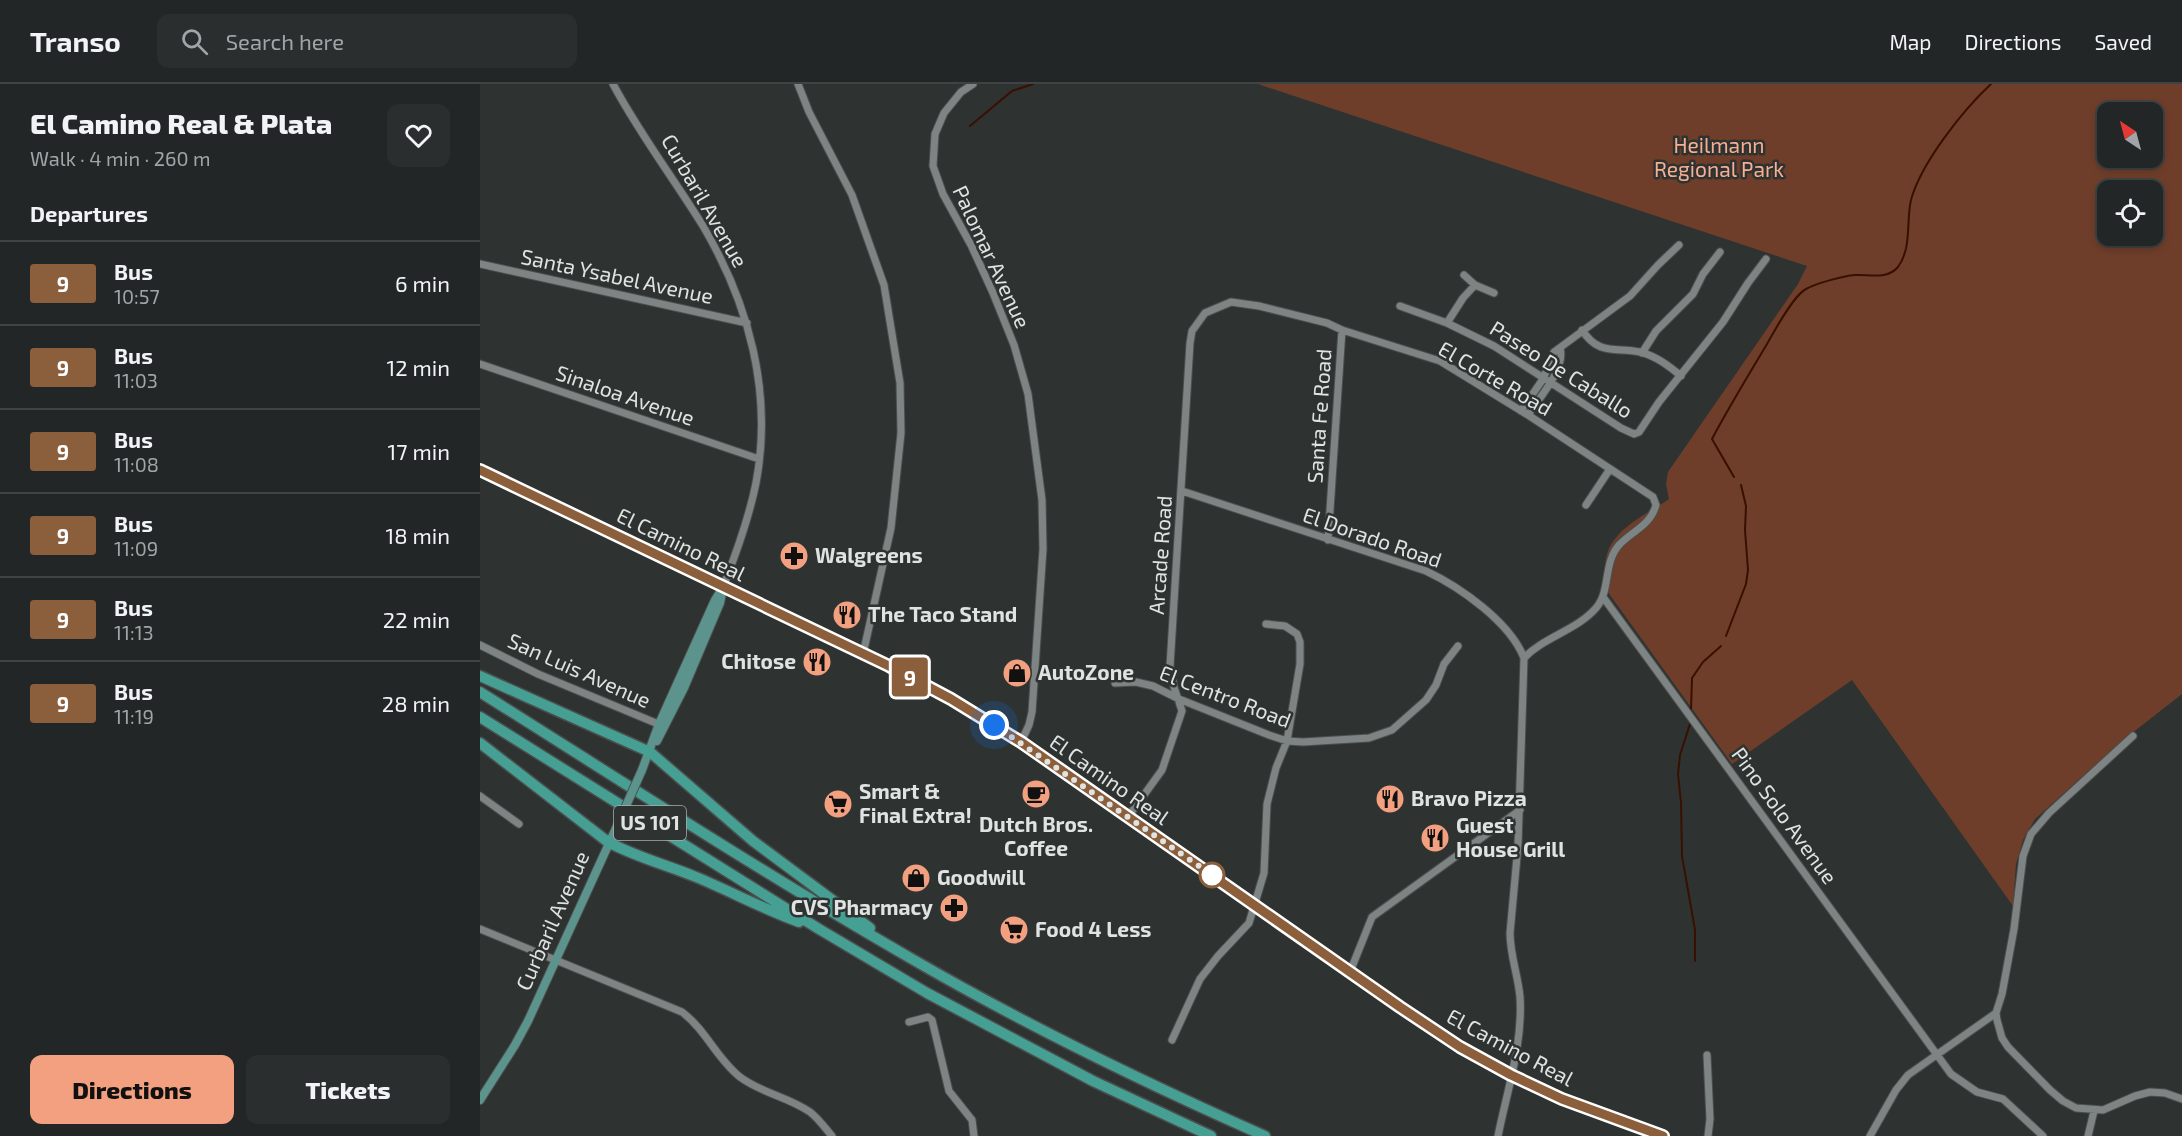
<!DOCTYPE html>
<html lang="en">
<head>
<meta charset="utf-8">
<style>
	body { margin:0; font-family:"Exo 2",sans-serif; background:#2a2e2e; color:#f1f3f6; height:100vh; display:flex; flex-direction:column; font-size:22px; white-space:nowrap }
	* { box-sizing:border-box; margin:0 }
	p { font-size:20px; color:#a2a5a7 }
	.icon { flex:none; width:33px; height:33px; fill:none; stroke:currentColor; stroke-width:2; stroke-linecap:round; stroke-linejoin:round }
	.map { position:relative; flex:1; overflow:hidden }
	.drawer { display:flex; flex-direction:column; background:#222626; width:480px }
	.drawer>* { flex:none }
	.badge { padding:0 12px; border-radius:4px; font-size:21px; line-height:39px }
	.needle { width:39px; rotate:324deg }
	.fabs { position:absolute; left:1617px; top:18px; display:grid; gap:12px }
	.fabs a { display:grid; place-items:center; width:66px; height:66px; border-radius:12px; background:#222626; box-shadow:0 3px 9px #0003,0 0 0 2px #3f4343; font-size:30px }
	.you { position:absolute; width:30px; height:30px; margin:-15px; border:4px solid #fff; border-radius:50%; background:#1a73e8; box-shadow:0 0 0 9px #1a73e833 }
	.map>.badge { position:absolute; translate:-50% -50%; box-shadow:0 0 0 3px #fff }
	h2 { padding:0 30px; font-size:22px; line-height:54px }
	.round { display:grid; place-items:center; flex:none; width:63px; height:63px; border-radius:12px; background:#2a2e2e }
	.headline { display:flex; align-items:center; justify-content:space-between; height:102px; padding:0 30px }
	h1 { font-size:28px; font-weight:800; line-height:45px }
	.primary-button { display:flex; gap:12px; margin-top:auto; padding:12px 30px }
	.primary-button a { flex:1; height:69px; border-radius:12px; background:#f2a07f; color:#111; font-size:24px; font-weight:800; line-height:69px; text-align:center }
	.primary-button a+a { background:#2a2e2e; color:#f1f3f6 }
	ul { padding:0; list-style:none }
	li { display:flex; align-items:center; gap:18px; height:84px; padding:0 30px; border-top:2px solid #3f4343 }
	li div { flex:1 }
	li b { display:block; font-size:22px }
	li em { font-style:normal }
	li .badge { min-width:66px; font-weight:700; text-align:center }
	header { display:flex; align-items:center; gap:36px; box-sizing:border-box; height:84px; padding:0 30px; background:#222626; border-bottom:2px solid #3f4343 }
	header strong { font-size:28px }
	nav { display:flex; gap:33px; margin-inline-start:auto; font-size:21px }
	.search { width:420px; height:54px; background:#2a2e2e; display:flex; align-items:center; gap:15px; box-sizing:border-box; padding:0 21px; border-radius:12px; color:#a2a5a7; font-size:22px }
	main { display:flex; flex:1; min-height:0 }
	.map>svg:first-child { display:block }
	.green { fill:#6e3e2a; fill-rule:evenodd }
	.lines { fill:none; stroke-linecap:round; stroke-linejoin:round }
	.stream { stroke:#391000; stroke-width:2 }
	.minor-casing { stroke:#4a4f4e; stroke-width:9 }
	.major-casing { stroke:#4a4f4e; stroke-width:10 }
	.highway-casing { stroke:#4a4f4e; stroke-width:13 }
	.minor { stroke:#7e8483; stroke-width:7 }
	.major { stroke:#5c948d; stroke-width:8 }
	.highway { stroke:#469f93; stroke-width:10 }
	.major-bridge-casing { stroke:#4a4f4e; stroke-width:10; stroke-linecap:butt }
	.major-bridge { stroke:#5c948d; stroke-width:8 }
	.line-casing { stroke:#fff; stroke-width:14 }
	.line { stroke:#8b5e3c; stroke-width:9 }
	.walk { stroke:#dfe3e2; stroke-width:6; stroke-dasharray:0 10.8 }
	.stop-dot { fill:#fff; stroke:#8b5e3c; stroke-width:3 }
	.labels { text-anchor:middle; stroke-width:5; stroke-linejoin:round; paint-order:stroke }
	.shield { fill:#2e3332; stroke:#aaaead; stroke-width:1.5 }
	.shield-label { font-size:20px; font-weight:bold; fill:#dfe3e2 }
	.park-label { font-size:21px; fill:#f8ae91; stroke:#2e3332 }
	.street-label { font-size:21px; fill:#dfe3e2; stroke:#2e3332 }
	.poi-label { font-size:21px; font-weight:bold; fill:#dfe3e2; stroke:#2e3332; text-anchor:start }
</style>
</head>
<body>
<header>
<strong>Transo</strong>
<div class="search"><svg class="icon" aria-label="search" viewBox="0 0 24 24"><circle cx="10" cy="10" r="6"/><path d="M15 15l6 6"/></svg>Search here</div>
<nav><a>Map</a><a>Directions</a><a>Saved</a></nav>
</header>
<main>
<section class="drawer">
<div class="headline"><div><h1>El Camino Real &amp; Plata</h1><p>Walk · 4 min · 260 m</p></div><a class="round"><svg class="icon" aria-label="heart" viewBox="0 0 24 24"><path d="M12 20l-8-8c-3-5 5-10 8-4 3-6 11-1 8 4z"/></svg></a></div>
<h2>Departures</h2>
<ul>
<li><span class="badge" style="background:#8b5e3c;color:#fff">9</span><div><b>Bus</b><p>10:57</p></div><em>6 min</em></li>
<li><span class="badge" style="background:#8b5e3c;color:#fff">9</span><div><b>Bus</b><p>11:03</p></div><em>12 min</em></li>
<li><span class="badge" style="background:#8b5e3c;color:#fff">9</span><div><b>Bus</b><p>11:08</p></div><em>17 min</em></li>
<li><span class="badge" style="background:#8b5e3c;color:#fff">9</span><div><b>Bus</b><p>11:09</p></div><em>18 min</em></li>
<li><span class="badge" style="background:#8b5e3c;color:#fff">9</span><div><b>Bus</b><p>11:13</p></div><em>22 min</em></li>
<li><span class="badge" style="background:#8b5e3c;color:#fff">9</span><div><b>Bus</b><p>11:19</p></div><em>28 min</em></li>
</ul>
<div class="primary-button"><a>Directions</a><a>Tickets</a></div>
</section>
<div class="map">
<svg width="1702" height="1052" viewBox="0 0 1702 1052">
	<rect width="100%" height="100%" fill="#2e3332"/>
	<path class="green" d="M778 0H1702V610L1642 657 1555 735 1543 756 1536 780 1533 822 1372 596 1252 680 1122 500C1125 490 1124 478 1128 467 1137 443 1169 429 1189 415L1186 400 1188 388 1318 200 1327 182ZM1628 28H1672V74H1628ZM1628 106H1672V152H1628Z"/>
	<g class="lines">
		<path class="stream" d="M490 42 532 7 553 0
			M1254 393 1232 355C1249 323 1268 292 1287 260 1295 246 1313 212 1326 205 1337 199 1363 192 1375 191 1389 190 1407 196 1418 183 1432 164 1426 137 1431 116 1441 79 1483 26 1511 0
			M1246 552 1266 500 1268 486 1265 446 1266 422 1261 401
			M1211 625 1212 594 1223 578 1241 562
			M1210 640 1200 671 1198 690 1201 719 1202 772 1215 846V877"/>
		<g class="minor-casing">
			<path id="minor" d="M133 0C159 49 194 95 223 142 269 220 293 309 276 399 269 434 256 470 243 503
				M318 0 329 28 372 111 404 201 420 299 421 349 411 444 383 570
				M493 0 481 8 464 29 455 50 453 82 463 110 491 161 513 209 534 261 548 310 562 416 563 465 552 628 549 641 541 658
				M0 180 267 239
				M984 191 995 201 1014 209
				M920 222 967 239 1014 262 1141 344 1154 350 1159 348 1179 318 1243 238 1268 199 1286 175
				M967 239 983 214 995 201
				M1102 246C1119 272 1135 263 1160 268 1176 272 1189 282 1201 292
				M1162 269 1176 247 1213 210 1223 190 1240 168
				M0 280 279 375
				M1041 327 1063 295 1074 268 1150 212 1178 181 1199 161
				M1048 331C1059 314 1086 285 1080 264
				M702 407 946 487C980 503 1030 538 1044 574
				M1106 421 1130 385
				M848 456 862 246
				M1123 513 1471 990 1497 1008 1523 1015 1563 1052
				M0 561 58 590 183 642
				M635 599 656 598 673 602 699 615 789 651 807 657 823 658 889 654 912 646 946 616 956 601 964 580 978 562
				M1653 652 1569 729 1551 750 1543 772 1534 845 1522 910 1516 929 1517 936 1522 954 1528 963 1570 1006 1583 1017 1596 1024 1623 1026 1655 1012 1670 1008 1685 1009 1702 1015
				M0 712 39 740
				M648 733 682 686 702 627 694 603 690 582 710 259 712 247 725 229 751 218 779 222 847 239 862 246 960 277 1048 331 1173 413 1176 421C1171 441 1152 447 1139 461 1123 479 1131 507 1116 524 1097 546 1064 553 1044 574L1038 762 1030 849C1030 871 1038 891 1040 913 1043 960 1027 1007 1018 1052
				M0 845 202 928C226 946 237 975 260 993 281 1009 309 1013 330 1028 339 1035 345 1044 352 1052
				M870 888 892 833 1040 726
				M429 938 448 933 452 936 469 1007 492 1036 494 1052
				M692 956 720 895 738 872 769 839 784 789 787 720 796 684 807 657 820 580V558L817 550 805 542 786 540
				M1227 971 1230 1035 1228 1052
				M1390 1052 1416 1006 1428 991 1516 929
				M1608 1052 1614 1027"/>
		</g>
		<g class="major-casing">
			<path id="major" d="M0 386 409 582C493 626 570 678 648 733 704 772 761 811 817 851 877 894 937 939 1002 976 1059 1008 1120 1033 1183 1052
				M177 657 204 604 240 519 242 509
				M162 686 179 640 235 516 243 503
				M0 1016 35 961 48 937 137 742"/>
		</g>
		<g class="highway-casing">
			<path id="highway" d="M0 592 170 668 273 757 390 844
				M0 608C143 698 286 791 432 875 546 941 665 999 785 1052
				M0 633 339 845 447 909 613 997 731 1052
				M0 659 128 758C156 773 187 781 216 793 250 807 283 825 319 838"/>
		</g>
		<use href="#minor" class="minor"/>
		<use href="#major" class="major"/>
		<use href="#highway" class="highway"/>
		<g class="major-bridge-casing">
			<path id="major-bridge" d="M137 742 162 686"/>
		</g>
		<use href="#major-bridge" class="major-bridge"/>
	</g>
	<g class="lines">
		<g class="line-casing">
			<path id="line" d="M0 386 409 582 471 615 541 658 920 923 980 963 1031 991 1082 1015 1183 1052"/>
		</g>
		<use href="#line" class="line"/>
		<path class="walk" d="M514 641 732 791"/>
	</g>
	<defs>
		<g id="pharmacy-disc" transform="scale(1.5)"><circle r="9.5" fill="#f2a07f" stroke="#2e3332"/><path d="M-2-6h4v4h4v4h-4v4h-4v-4h-4v-4h4Z" fill="#111"/></g>
		<g id="restaurant-disc" transform="scale(1.5)"><circle r="9.5" fill="#f2a07f" stroke="#2e3332"/><path d="M-5-6h1v4h1v-4h1v4h1v-4h1v5L-1.5 .5V6h-2V.5L-5-1ZM5-6V6H3V1.5H1.5Q1.5-4 5-6Z" fill="#111"/></g>
		<g id="shop-disc" transform="scale(1.5)"><circle r="9.5" fill="#f2a07f" stroke="#2e3332"/><path d="M-5-2.5h2.3a2.7 3.5 0 0 1 5.4 0H5L5.5 6h-11ZM-1.5-2.5h3a1.5 2.3 0 0 0-3 0Z" fill="#111"/></g>
		<g id="cafe-disc" transform="scale(1.5)"><circle r="9.5" fill="#f2a07f" stroke="#2e3332"/><path d="M-5.5-4.5H6V0H3Q3 3.5 0 3.5H-2.5Q-5.5 3.5-5.5 0ZM3-3.2v2h1.7v-2ZM-6 4.5H4V6H-6Z" fill="#111"/></g>
		<g id="supermarket-disc" transform="scale(1.5)"><circle r="9.5" fill="#f2a07f" stroke="#2e3332"/><path d="M-6-5.5h2.5l.6 2H6L4.5 2H-2.5L-4.4-4H-6ZM-1.5 3.2a1.3 1.3 0 1 0 .1 0ZM3 3.2a1.3 1.3 0 1 0 .1 0Z" fill="#111"/></g>
	</defs>
	<g fill-rule="evenodd">
		<use href="#pharmacy-disc" x="314" y="472"/>
		<use href="#restaurant-disc" x="367" y="531"/>
		<use href="#restaurant-disc" x="337" y="578"/>
		<use href="#shop-disc" x="537" y="589"/>
		<use href="#cafe-disc" x="556" y="710"/>
		<use href="#restaurant-disc" x="910" y="715"/>
		<use href="#supermarket-disc" x="358" y="720"/>
		<use href="#restaurant-disc" x="955" y="754"/>
		<use href="#shop-disc" x="436" y="794"/>
		<use href="#pharmacy-disc" x="474" y="824"/>
		<use href="#supermarket-disc" x="534" y="846"/>
	</g>
	<circle class="stop-dot" cx="732" cy="791" r="12"/>
	<g class="labels">
		<rect class="shield" x="134" y="722" width="72" height="34" rx="4.5"/>
		<g class="shield-label">
			<text x="170" y="746">US 101</text>
		</g>
		<g class="park-label">
			<text x="1239" y="69">Heilmann<tspan x="1239" dy="24">Regional Park</tspan></text>
		</g>
		<g class="street-label">
			<text transform="translate(224 117) rotate(60)" y="7">Curbaril Avenue</text>
			<text transform="translate(511 173) rotate(65)" y="7">Palomar Avenue</text>
			<text transform="translate(137 193) rotate(12)" y="7">Santa Ysabel Avenue</text>
			<text transform="translate(1081 286) rotate(32)" y="7">Paseo De Caballo</text>
			<text transform="translate(1015 295) rotate(30)" y="7">El Corte Road</text>
			<text transform="translate(145 312) rotate(19)" y="7">Sinaloa Avenue</text>
			<text transform="translate(840 332) rotate(-86)" y="7">Santa Fe Road</text>
			<text transform="translate(892 454) rotate(19)" y="7">El Dorado Road</text>
			<text transform="translate(201 461) rotate(26)" y="7">El Camino Real</text>
			<text transform="translate(681 471) rotate(-86)" y="7">Arcade Road</text>
			<text transform="translate(99 587) rotate(24)" y="7">San Luis Avenue</text>
			<text transform="translate(745 613) rotate(21)" y="7">El Centro Road</text>
			<text transform="translate(629 696) rotate(35)" y="7">El Camino Real</text>
			<text transform="translate(1304 732) rotate(54)" y="7">Pino Solo Avenue</text>
			<text transform="translate(73 837) rotate(-66)" y="7">Curbaril Avenue</text>
			<text transform="translate(1030 964) rotate(28)" y="7">El Camino Real</text>
		</g>
		<g class="poi-label">
			<text x="335" y="479">Walgreens</text>
			<text x="388" y="538">The Taco Stand</text>
			<text x="316" y="585" text-anchor="end">Chitose</text>
			<text x="558" y="596">AutoZone</text>
			<text x="379" y="715">Smart &amp;<tspan x="379" dy="24">Final Extra!</tspan></text>
			<text x="931" y="722">Bravo Pizza</text>
			<text x="556" y="748" text-anchor="middle">Dutch Bros.<tspan x="556" dy="24">Coffee</tspan></text>
			<text x="976" y="749">Guest<tspan x="976" dy="24">House Grill</tspan></text>
			<text x="457" y="801">Goodwill</text>
			<text x="453" y="831" text-anchor="end">CVS Pharmacy</text>
			<text x="555" y="853">Food 4 Less</text>
		</g>
	</g>
</svg>
<div class="fabs">
<a><svg class="needle" viewBox="-14 -14 28 28"><path d="M0-13l5 13h-10z" fill="#e53935"/><path d="M0 13l5-13h-10z" fill="#a2a5a7"/></svg></a>
<a><svg class="icon" aria-label="locate" viewBox="0 0 24 24"><circle cx="12" cy="12" r="6"/><path d="M12 2v4M12 18v4M2 12h4M18 12h4"/></svg></a>
</div>
<div class="you" style="left:514px;top:641px"></div>
<b class="badge" style="left:430px;top:593px;background:#8b5e3c;color:#fff">9</b>
</div>
</main>
</body>
</html>
